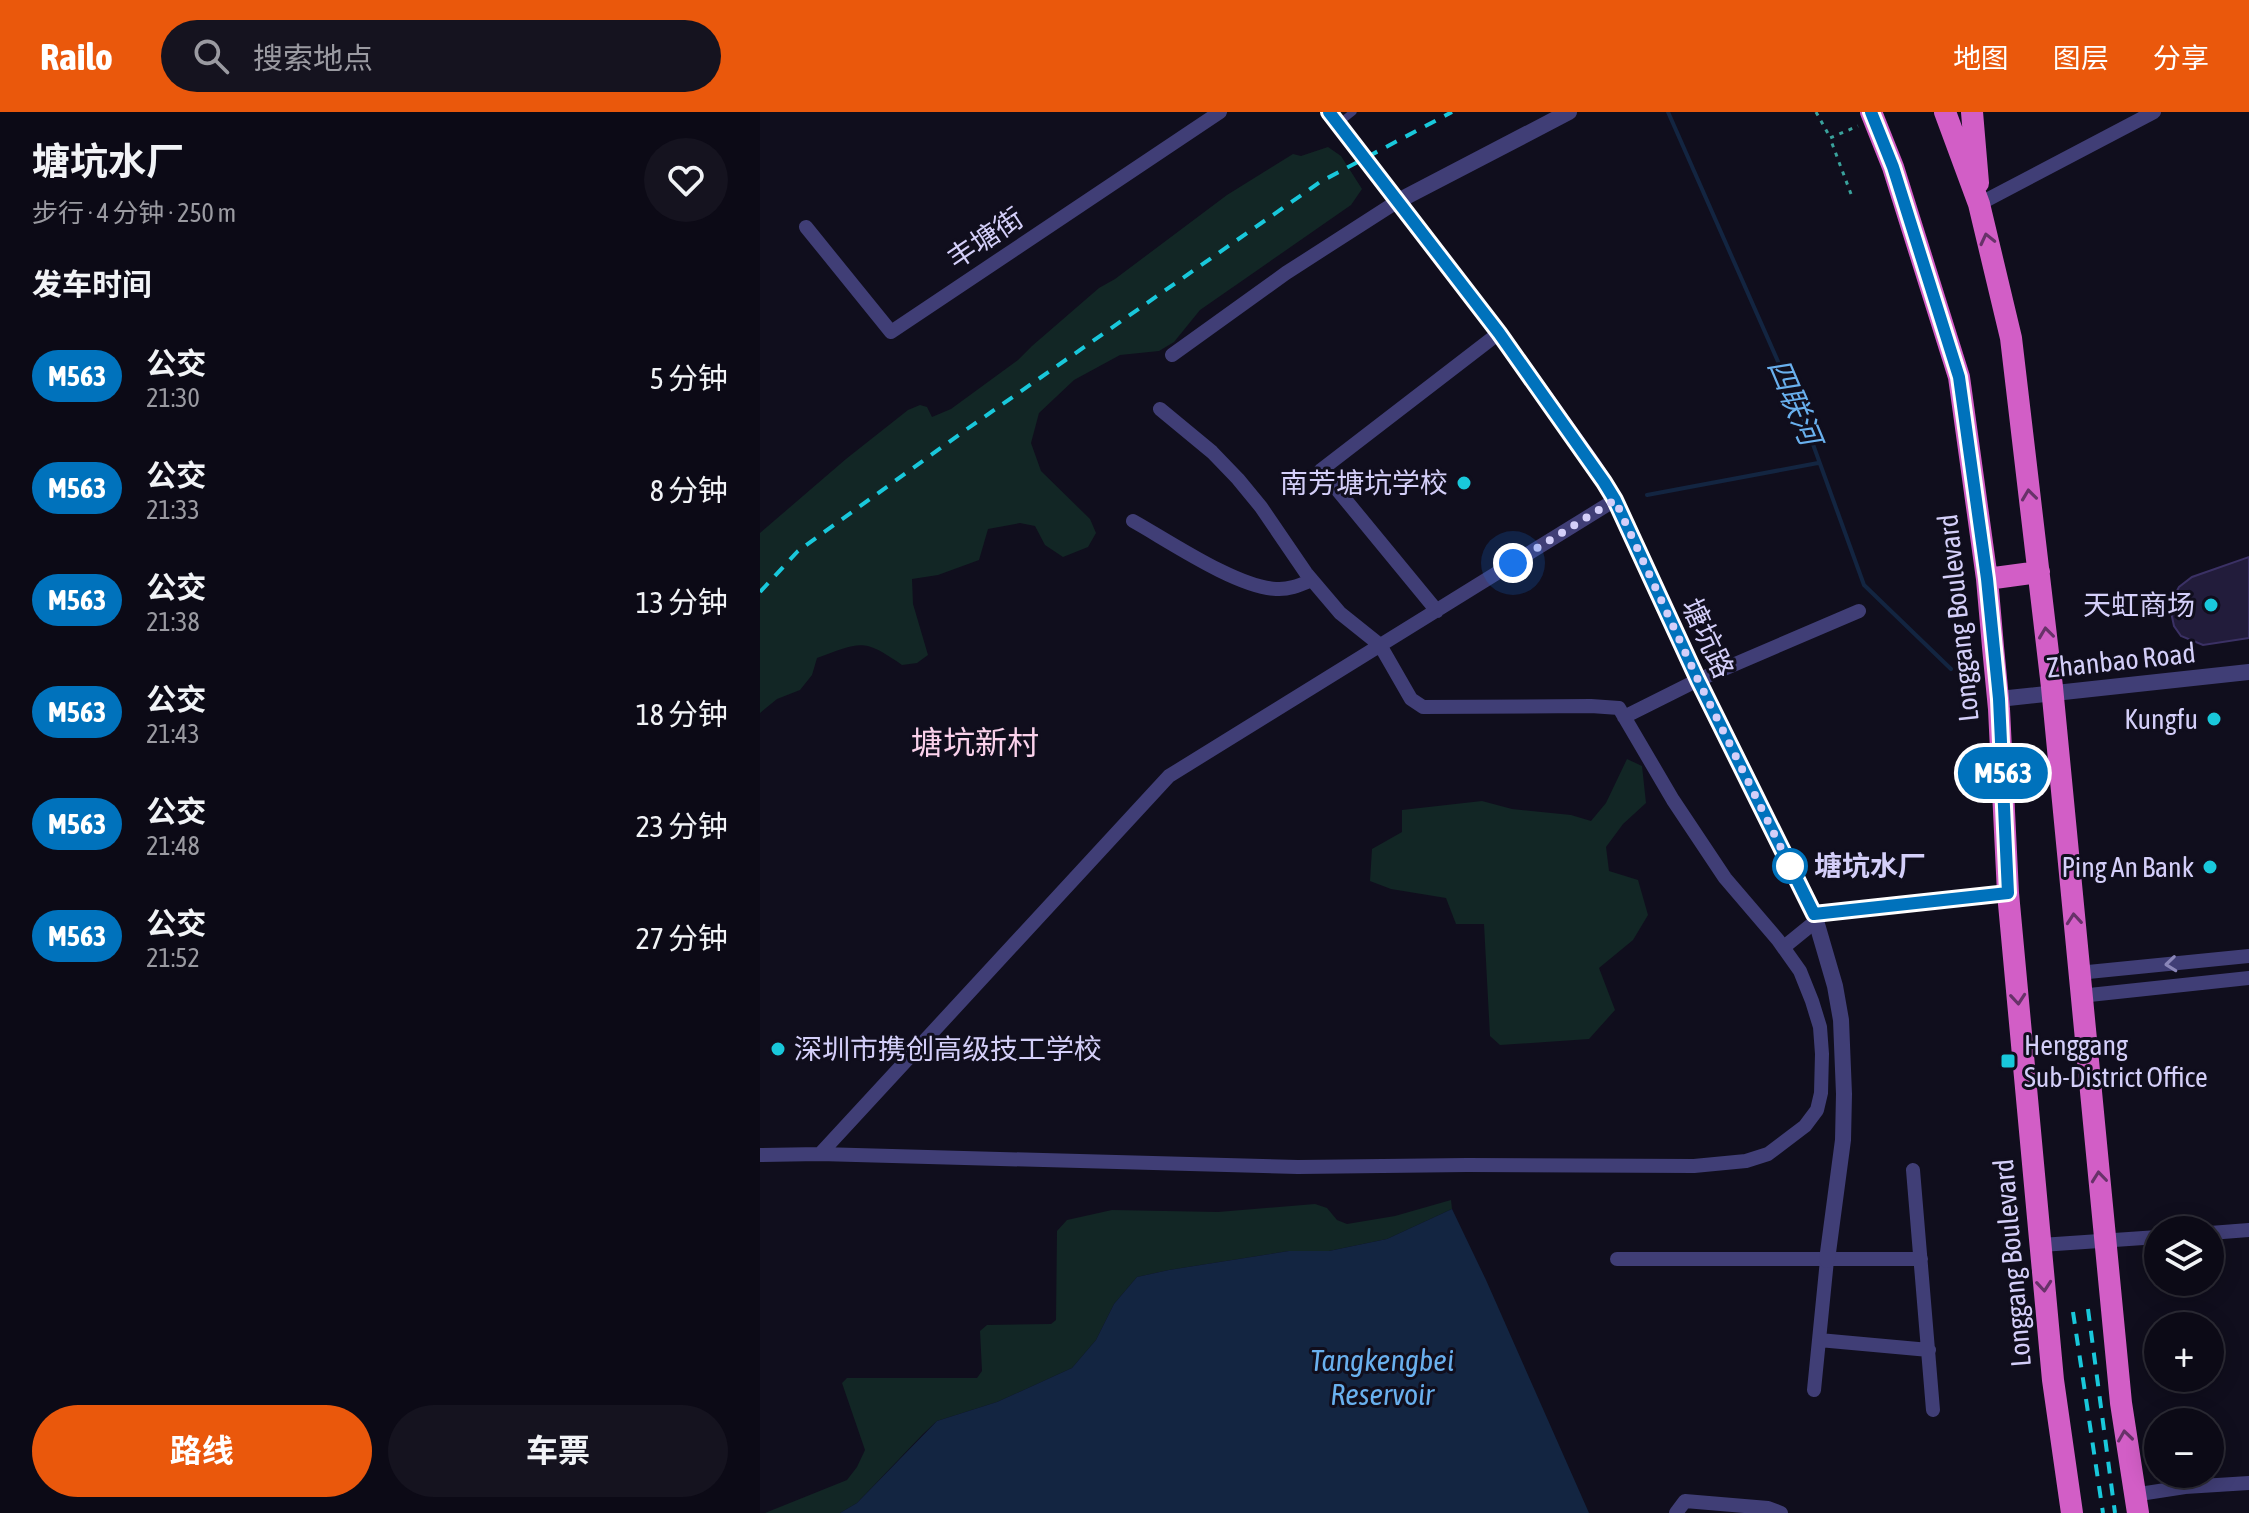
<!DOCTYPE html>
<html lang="zh">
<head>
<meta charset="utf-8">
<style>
	body { margin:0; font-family:"Asap Condensed","Noto Sans SC",sans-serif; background:#15131f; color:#f1f3f6; height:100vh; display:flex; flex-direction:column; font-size:30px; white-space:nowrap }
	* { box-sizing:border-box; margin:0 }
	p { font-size:26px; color:#9a9aa1 }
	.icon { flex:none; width:44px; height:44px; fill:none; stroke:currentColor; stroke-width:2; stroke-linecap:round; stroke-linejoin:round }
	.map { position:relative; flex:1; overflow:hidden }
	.drawer { display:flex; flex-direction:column; background:#0c0a16; width:760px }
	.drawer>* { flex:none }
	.badge { padding:0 16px; border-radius:26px; font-size:28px; line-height:52px }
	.buttons { position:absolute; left:1384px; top:1104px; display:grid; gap:16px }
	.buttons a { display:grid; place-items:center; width:80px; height:80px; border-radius:50%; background:#0c0a16; box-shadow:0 4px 20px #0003,0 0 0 2px #2c2b35; font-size:40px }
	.you { position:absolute; width:40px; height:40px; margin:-20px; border:6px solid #fff; border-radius:50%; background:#1a73e8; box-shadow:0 0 0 12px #1a73e833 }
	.map>.badge { position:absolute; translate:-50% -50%; box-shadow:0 0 0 4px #fff }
	h2 { padding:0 32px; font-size:30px; line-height:72px }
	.round { display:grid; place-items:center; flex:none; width:84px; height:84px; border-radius:42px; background:#15131f }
	.headline { display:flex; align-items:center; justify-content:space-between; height:136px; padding:0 32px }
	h1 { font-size:38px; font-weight:700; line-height:60px }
	.cta { display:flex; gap:16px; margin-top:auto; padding:16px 32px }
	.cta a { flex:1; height:92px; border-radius:48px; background:#ea580c; color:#fff; font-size:32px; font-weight:700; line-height:92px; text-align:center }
	.cta a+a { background:#15131f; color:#f1f3f6 }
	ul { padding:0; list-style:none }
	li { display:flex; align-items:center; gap:24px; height:112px; padding:0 32px }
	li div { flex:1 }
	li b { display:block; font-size:30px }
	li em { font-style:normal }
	li .badge { min-width:88px; font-weight:700; text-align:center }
	header { display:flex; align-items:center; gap:48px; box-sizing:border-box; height:112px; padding:0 40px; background:#ea580c; color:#fff }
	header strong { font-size:38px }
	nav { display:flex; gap:44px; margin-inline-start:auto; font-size:28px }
	.search { width:560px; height:72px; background:#15131f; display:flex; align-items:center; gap:20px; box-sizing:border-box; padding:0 28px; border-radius:44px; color:#9a9aa1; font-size:30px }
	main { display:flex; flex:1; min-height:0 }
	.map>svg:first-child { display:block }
	.green { fill:#122625 }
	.water { fill:#132541 }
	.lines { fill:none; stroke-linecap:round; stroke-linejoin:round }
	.stream { stroke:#132541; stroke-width:4 }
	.building { fill:#221c3b; stroke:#3b3165; stroke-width:2 }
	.path { stroke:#3aa29c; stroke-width:3; stroke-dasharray:4 6; stroke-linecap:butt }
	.service { stroke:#403e76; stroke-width:7 }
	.minor { stroke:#403e76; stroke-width:14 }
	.tertiary { stroke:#403e76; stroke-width:16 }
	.trunk { stroke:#d25ec6; stroke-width:22 }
	.rail { stroke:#19c8db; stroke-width:4; stroke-dasharray:12 10; stroke-linecap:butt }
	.oneway { stroke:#673269 }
	.oneway2 { stroke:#8a86b8 }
	.line-casing { stroke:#fff; stroke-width:18 }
	.line { stroke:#0072bc; stroke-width:12 }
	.walk { stroke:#d4cff9; stroke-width:8; stroke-dasharray:0 14.4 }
	.poi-dot { fill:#19c8db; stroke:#100e1d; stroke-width:3 }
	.stop-dot { fill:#fff; stroke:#0072bc; stroke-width:4 }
	.labels { text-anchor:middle; stroke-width:6; stroke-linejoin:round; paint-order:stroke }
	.street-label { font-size:28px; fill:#d4cff9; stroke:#100e1d }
	.poi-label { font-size:28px; fill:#d4cff9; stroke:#100e1d; text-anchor:end }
	.stop-label { font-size:28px; font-weight:bold; fill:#d4cff9; stroke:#100e1d; text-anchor:start }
	.water-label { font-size:30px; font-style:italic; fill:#69b0ee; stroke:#100e1d }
	.quarter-label { font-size:32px; fill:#fad1eb; stroke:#100e1d }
</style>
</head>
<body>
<header>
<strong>Railo</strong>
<div class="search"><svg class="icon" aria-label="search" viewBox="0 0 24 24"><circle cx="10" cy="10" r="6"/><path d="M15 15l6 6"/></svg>搜索地点</div>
<nav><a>地图</a><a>图层</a><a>分享</a></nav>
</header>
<main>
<section class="drawer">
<div class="headline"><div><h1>塘坑水厂</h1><p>步行 · 4 分钟 · 250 m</p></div><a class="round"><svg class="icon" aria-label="heart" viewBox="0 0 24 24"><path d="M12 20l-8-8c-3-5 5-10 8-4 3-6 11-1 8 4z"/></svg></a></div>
<h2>发车时间</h2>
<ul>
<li><span class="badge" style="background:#0072bc;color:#fff">M563</span><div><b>公交</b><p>21:30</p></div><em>5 分钟</em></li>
<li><span class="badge" style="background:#0072bc;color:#fff">M563</span><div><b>公交</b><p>21:33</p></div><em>8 分钟</em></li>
<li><span class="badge" style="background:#0072bc;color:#fff">M563</span><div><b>公交</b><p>21:38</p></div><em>13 分钟</em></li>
<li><span class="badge" style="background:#0072bc;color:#fff">M563</span><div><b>公交</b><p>21:43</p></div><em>18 分钟</em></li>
<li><span class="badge" style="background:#0072bc;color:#fff">M563</span><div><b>公交</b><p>21:48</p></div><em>23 分钟</em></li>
<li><span class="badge" style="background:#0072bc;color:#fff">M563</span><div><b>公交</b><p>21:52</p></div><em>27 分钟</em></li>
</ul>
<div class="cta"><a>路线</a><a>车票</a></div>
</section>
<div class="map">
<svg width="1489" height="1401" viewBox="0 0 1489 1401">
	<rect width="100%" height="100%" fill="#100e1d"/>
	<path class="green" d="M568 35 581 44 602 77 591 93 440 198 414 230 399 239 360 243 314 268 279 301 271 331 281 359 330 407 336 421 328 435 303 445 285 433 275 414 260 411 228 417 219 448 178 463 152 467 153 492 168 543 157 551 142 553C103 526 101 530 57 546L52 563 40 578 17 587 0 601V421L86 347 148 298 160 293 167 295 172 305 191 297 258 248 272 234 339 176 355 167 467 83 533 42 541 44Z
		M867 647 882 654 886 691 863 712 846 735 849 759 878 768 888 803 873 828 839 856 855 898 829 927 740 933 730 924 724 812H696L686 786 631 777 610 769 612 737 642 720V698L722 689 752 697 811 703 831 709 846 691Z
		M691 1088 692 1097 627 1127 569 1139H529L409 1158 377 1165 354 1192 336 1228 312 1256 237 1290 177 1309 163 1322 97 1391 80 1401H5L87 1368 97 1355 105 1338 82 1271 87 1266H217L222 1259 220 1219 227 1213 291 1212 296 1208 297 1119 307 1108 352 1098 458 1100 555 1092 567 1096 577 1108 587 1112 635 1104Z"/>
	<path class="water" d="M692 1097 726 1168 829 1401H80L97 1391 177 1309 237 1290 312 1256 336 1228 354 1192 377 1165 409 1158 529 1139H569L627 1127Z"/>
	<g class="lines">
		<path class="stream" d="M908 0 1046 313 1104 473 1191 557
			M887 383 1058 351"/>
	</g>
	<path class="building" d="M1489 445V526L1443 533 1421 524 1414 514 1411 500 1413 486 1419 475 1432 465Z"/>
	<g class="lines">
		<path class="path" d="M1056 0 1070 25
			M1091 82 1070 26 1098 14"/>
		<path class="service" d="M579 11 593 0"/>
		<path class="minor" d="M1219 92 1394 0
			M46 115 131 220 460 0
			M412 243 526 161 638 89
			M373 409C409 429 476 475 516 477 529 478 540 473 552 468
			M677 499 561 358 739 221
			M864 605 938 568 1099 499
			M1054 802 1248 781
			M1024 835 1056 809
			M1318 861 1489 844
			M1320 884 1489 866
			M60 1042 409 664 855 388
			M0 1043 60 1042 538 1055 707 1053 934 1054 986 1049 1008 1042 1045 1014 1057 998 1061 981 1062 942 1060 915 1052 889 1040 859 1018 828 965 766 913 688 859 596 831 594 663 595 651 587 620 533 580 501 546 461 501 395 478 367 452 340 400 297
			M1153 1058 1173 1298
			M1450 1121 1489 1118
			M1281 1133 1398 1125
			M857 1147H1161
			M1059 1228 1169 1238
			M1054 1278 1067 1148
			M1373 1383 1425 1375 1489 1371
			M916 1401 925 1389 1008 1396 1021 1401"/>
		<path class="tertiary" d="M569 0 739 221 833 352 855 388 938 568 1054 802 1075 874 1081 908 1084 982 1083 1028 1067 1148
			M638 89 809 0
			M1239 587 1489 560"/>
		<path class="trunk" d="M1111 0 1133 55 1199 265 1227 467 1233 535 1239 597 1248 781 1293 1268 1312 1401
			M1185 0 1219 92 1251 226 1292 575 1361 1291 1378 1401
			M1212 0 1218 71
			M1227 467 1279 460"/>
		<path class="rail" d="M0 480 38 439 207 317 560 70 692 0
			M1328 1197 1355 1401
			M1313 1200 1343 1401"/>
	</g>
	<defs><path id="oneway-chevron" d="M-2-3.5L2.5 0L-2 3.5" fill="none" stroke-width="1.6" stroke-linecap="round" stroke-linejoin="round" transform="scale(2)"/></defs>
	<g class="oneway">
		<use href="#oneway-chevron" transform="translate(1227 127) rotate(-103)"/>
		<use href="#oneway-chevron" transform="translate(1269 383) rotate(-97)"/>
		<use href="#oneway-chevron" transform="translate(1286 521) rotate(-97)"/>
		<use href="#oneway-chevron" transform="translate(1314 807) rotate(-95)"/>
		<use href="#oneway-chevron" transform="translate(1258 887) rotate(85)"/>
		<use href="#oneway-chevron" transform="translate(1339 1065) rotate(-96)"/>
		<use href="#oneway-chevron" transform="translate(1284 1174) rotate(85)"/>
		<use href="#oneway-chevron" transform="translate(1365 1324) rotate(-98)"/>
	</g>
	<use class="oneway2" href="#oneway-chevron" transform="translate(1411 852) rotate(174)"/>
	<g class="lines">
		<g class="line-casing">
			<path id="line" d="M569 0 739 221 844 370 855 388 938 568 1054 802 1248 781 1239 587 1227 467 1199 265 1133 55 1111 0"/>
		</g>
		<use href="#line" class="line"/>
		<path class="walk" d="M753 451 855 388 938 568 1030 754"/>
	</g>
	<g class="poi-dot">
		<circle cx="704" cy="371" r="8"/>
		<circle cx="1451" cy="493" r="8"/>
		<circle cx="1454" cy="607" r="8"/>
		<circle cx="1450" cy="755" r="8"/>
		<circle cx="18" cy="937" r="8"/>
		<rect x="1240" y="941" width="16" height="16" rx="4"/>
	</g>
	<circle class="stop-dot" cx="1030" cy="754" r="16"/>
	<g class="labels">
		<g class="street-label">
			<text transform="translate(225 126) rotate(-34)" y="10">丰塘街</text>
			<text transform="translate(1198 506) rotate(-96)" y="10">Longgang Boulevard</text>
			<text transform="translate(948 526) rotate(65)" y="10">塘坑路</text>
			<text transform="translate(1361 548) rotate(-6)" y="10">Zhanbao Road</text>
			<text transform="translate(1252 1151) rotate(-95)" y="10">Longgang Boulevard</text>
		</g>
		<g class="poi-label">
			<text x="688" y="381">南芳塘坑学校</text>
			<text x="1435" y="503">天虹商场</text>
			<text x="1438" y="617">Kungfu</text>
			<text x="1434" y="765">Ping An Bank</text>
			<text x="1264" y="943" text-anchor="start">Henggang<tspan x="1264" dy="32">Sub-District Office</tspan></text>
			<text x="34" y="947" text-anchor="start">深圳市携创高级技工学校</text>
		</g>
		<g class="stop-label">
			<text x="1054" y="764">塘坑水厂</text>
		</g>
		<g class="water-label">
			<text transform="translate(1034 290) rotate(67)" y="10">四联河</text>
			<text x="622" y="1259">Tangkengbei<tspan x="622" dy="34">Reservoir</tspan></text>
		</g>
		<g class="quarter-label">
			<text x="215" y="642">塘坑新村</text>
		</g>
	</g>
</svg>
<div class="buttons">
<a><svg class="icon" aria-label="layers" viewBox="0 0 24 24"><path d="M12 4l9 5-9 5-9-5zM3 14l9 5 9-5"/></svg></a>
<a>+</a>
<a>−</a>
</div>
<div class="you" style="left:753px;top:451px"></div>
<b class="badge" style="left:1243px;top:661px;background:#0072bc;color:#fff">M563</b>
</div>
</main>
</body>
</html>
